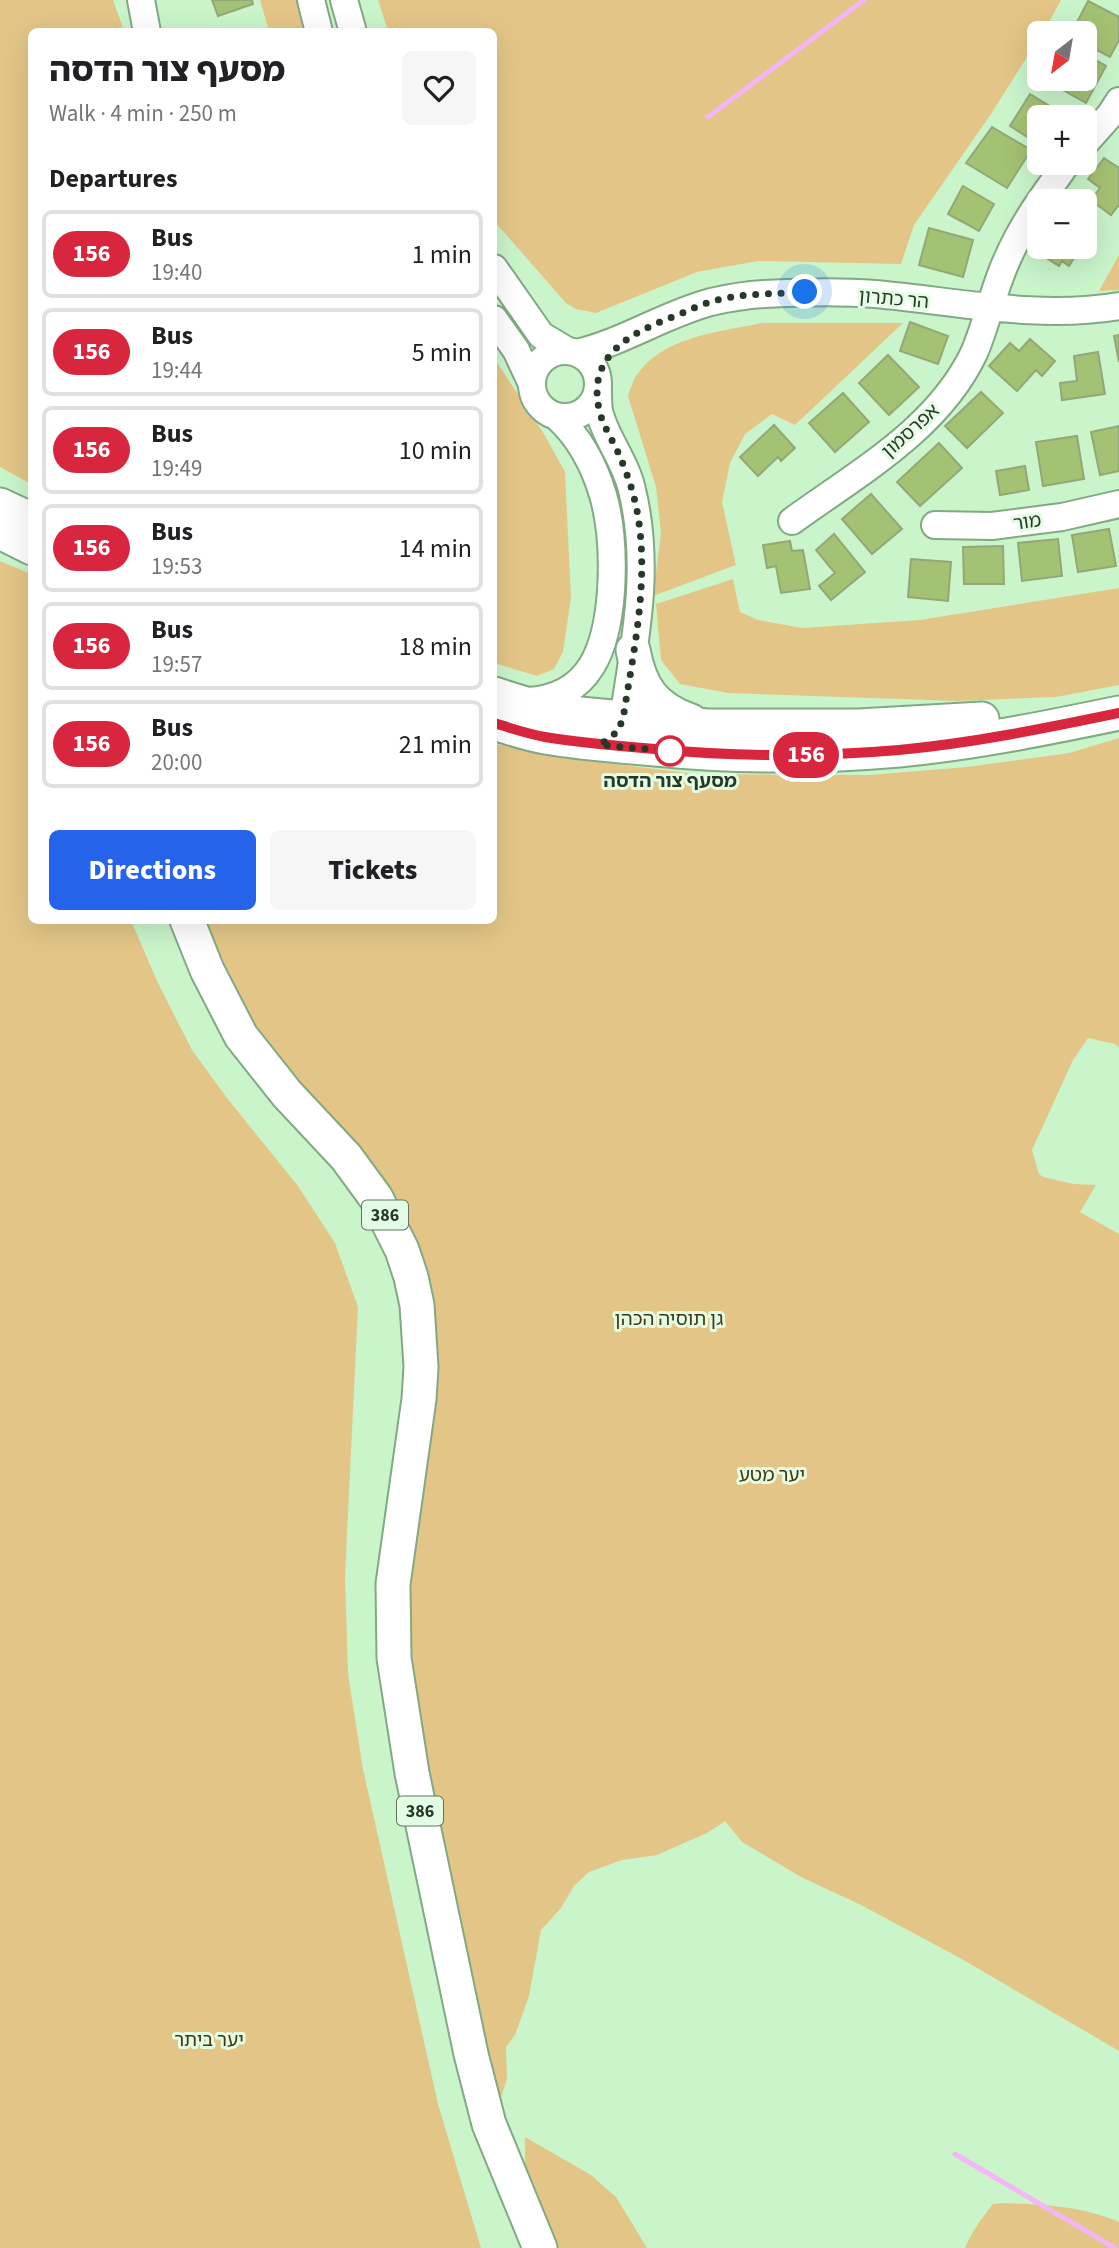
<!DOCTYPE html>
<html lang="en">
<head>
<meta charset="utf-8">
<style>
	body { margin:0; font-family:"Source Sans 3","Noto Sans Hebrew",sans-serif; background:#f6f6f6; color:#202124; height:100vh; display:flex; flex-direction:column; font-size:26px; white-space:nowrap }
	* { box-sizing:border-box; margin:0 }
	p { font-size:23px; color:#757577 }
	.icon { flex:none; width:38px; height:38px; fill:none; stroke:currentColor; stroke-width:2; stroke-linecap:round; stroke-linejoin:round }
	.map { position:relative; flex:1; overflow:hidden }
	.side { position:absolute; left:28px; top:28px; width:469px; height:896px; display:flex; flex-direction:column; background:#fff; border-radius:10px; box-shadow:0 7px 28px #0002 }
	.side>* { flex:none }
	.badge { padding:0 14px; border-radius:23px; font-size:24px; line-height:46px }
	.needle { width:46px; rotate:211deg }
	.fabs { position:absolute; left:1027px; top:21px; display:grid; gap:14px }
	.fabs a { display:grid; place-items:center; width:70px; height:70px; border-radius:10px; background:#fff; box-shadow:0 7px 28px #0002; font-size:35px }
	.you { position:absolute; width:35px; height:35px; margin:-18px; border:5px solid #fff; border-radius:50%; background:#1a73e8; box-shadow:0 0 0 10px #1a73e833 }
	.map>.badge { position:absolute; translate:-50% -50%; box-shadow:0 0 0 4px #fff }
	h2 { padding:0 21px; font-size:26px; line-height:63px }
	.round { display:grid; place-items:center; flex:none; width:74px; height:74px; border-radius:10px; background:#f6f6f6 }
	.headline { display:flex; align-items:center; justify-content:space-between; height:119px; padding:0 21px }
	h1 { font-size:33px; font-weight:800; line-height:52px }
	.button { display:flex; gap:14px; margin-top:auto; padding:14px 21px }
	.button a { flex:1; height:80px; border-radius:10px; background:#2563eb; color:#fff; font-size:28px; font-weight:800; line-height:80px; text-align:center }
	.button a+a { background:#f6f6f6; color:#202124 }
	ul { padding:0; list-style:none }
	li { display:flex; align-items:center; gap:21px; height:88px; margin:0 14px 10px; padding:0 7px; border:4px solid #e0e0e0; border-radius:10px }
	li div { flex:1 }
	li b { display:block; font-size:26px }
	li em { font-style:normal }
	li .badge { min-width:77px; font-weight:700; text-align:center }
	.map>svg:first-child { display:block }
	.green { fill:#e3c687 }
	.lines { fill:none; stroke-linecap:round; stroke-linejoin:round }
	.stream { stroke:#f4b6f6; stroke-width:5 }
	.building { fill:#a4c273; stroke:#94a776; stroke-width:2 }
	.minor-casing { stroke:#81a982; stroke-width:30 }
	.major-casing { stroke:#81a982; stroke-width:37 }
	.minor { stroke:#fff; stroke-width:26 }
	.major { stroke:#fff; stroke-width:33 }
	.line-casing { stroke:#fff; stroke-width:16 }
	.line { stroke:#d7263d; stroke-width:10 }
	.walk { stroke:#283828; stroke-width:7; stroke-dasharray:0 12.6 }
	.stop-dot { fill:#fff; stroke:#d7263d; stroke-width:3.5 }
	.labels { text-anchor:middle; stroke-width:6; stroke-linejoin:round; paint-order:stroke }
	.shield { fill:#e3fde4; stroke:#607360; stroke-width:2 }
	.shield-label { font-size:18px; font-weight:bold; fill:#283828 }
	.street-label { font-size:19px; fill:#283828; stroke:#e3fde4 }
	.stop-label { font-size:19px; font-weight:bold; fill:#283828; stroke:#e3fde4 }
	.park-label { font-size:19px; fill:#443410; stroke:#e3fde4 }
</style>
</head>
<body>
<div class="map">
<svg width="1119" height="2248" viewBox="0 0 1119 2248">
	<rect width="100%" height="100%" fill="#caf5cb"/>
	<path class="green" d="M0 0H113L124 31 32 32 31 484 0 467Z
		M260 0H296L304 31H269Z
		M378 0H1061L1043 33H1040L1039 38 991 114 914 225 901 264 758 261 697 272 596 313 576 309 566 303 494 221V32L388 31Z
		M1119 255V290L1099 291Z
		M762 323H903L795 425 772 414 745 434 730 463 722 502 736 565 653 596 661 533 656 487 628 396C630 390 633 381 636 376 663 336 719 332 762 323Z
		M494 358 544 434 565 472 571 598 563 652 554 669 537 676 494 663Z
		M0 561 31 574 32 920 131 921 158 983 192 1050 227 1098 298 1186 335 1243 358 1307 345 1576 348 1674 363 1769 438 2104 481 2248H0Z
		M733 579 740 612 758 620 802 628 920 620 1119 588V685L1056 697 957 701 728 693 680 684 661 660 656 604Z
		M1119 738V1048L1115 1044 1088 1038 1073 1060 1032 1150 1039 1174 1043 1177 1074 1184 1096 1185 1080 1212 1119 1234V2051L960 1958 861 1905 801 1877 742 1842 725 1821 707 1833 657 1855 622 1860 589 1872 574 1886 561 1908 541 1930 529 1996 515 2035 506 2047 507 2079 496 2113 401 1635 427 1293 245 1014 200 921 494 920V744L606 763 696 774 869 775 967 767 1069 753Z
		M525 2137 591 2175 616 2197 647 2248H558L525 2164Z
		M1001 2203C1040 2204 1083 2206 1119 2222V2248H965C972 2231 982 2218 993 2204Z"/>
	<g class="lines">
		<path class="stream" d="M708 117 864 0
			M955 2154 1115 2248"/>
	</g>
	<path class="building" d="M212 0H252L253 4 218 16Z
		M1088 1 1119 17V40L1110 57 1085 44 1087 30 1076 24Z
		M1085 54 1106 66 1086 103 1045 80 1085 79Z
		M1030 94 1066 116 1040 117V145L1010 126Z
		M992 127 1031 150 1007 188 966 163Z
		M1104 158 1119 168V205L1111 215 1091 200 1100 188 1088 179Z
		M963 186 994 204 979 231 948 214Z
		M1085 219 1095 225 1085 240Z
		M929 228 973 240 963 277 919 265Z
		M1040 247H1081L1069 266 1062 261 1059 266 1037 252Z
		M910 322 948 336 938 364 900 351Z
		M1119 335V362L1114 336Z
		M1030 339 1055 361 1042 376 1036 370 1017 391 989 366 1010 343 1019 351Z
		M1098 352 1105 394 1062 400 1060 383 1077 381 1074 356Z
		M888 355 919 387 889 415 859 383Z
		M981 392 1003 413 967 448 945 426Z
		M843 393 869 422 835 452 809 423Z
		M774 425 795 448 781 461 778 457 758 476 740 457Z
		M1119 426V471L1100 475 1091 432Z
		M1077 436 1084 479 1043 486 1036 442Z
		M939 443 962 468 920 506 897 482Z
		M1025 466 1029 490 1000 495 996 471Z
		M871 494 902 529 872 554 842 519Z
		M1109 529 1116 566 1078 572 1072 535Z
		M834 534 865 572 831 600 819 586 835 573 816 550Z
		M1058 539 1062 576 1022 581 1018 543Z
		M790 541 792 551 803 550 810 589 781 593 776 566 767 568 763 545Z
		M1003 546 1004 584H964L963 547Z
		M911 559 951 562 948 601 908 597Z"/>
	<g class="lines">
		<g class="minor-casing">
			<path id="minor" d="M141 0 147 32
				M311 0 319 32
				M344 0 353 32
				M1085 143 1110 115 1119 101
				M1040 201 1067 163
				M494 268 541 335 566 350
				M494 319 516 350 531 382
				M532 384a33 33 0 1 1 66 0a33 33 0 1 1-66 0Z
				M577 353C624 342 665 314 711 302 728 298 747 295 764 294 801 292 839 291 875 294 956 301 1038 320 1119 306
				M598 389C598 396 598 404 599 411 605 437 626 462 632 490 651 568 635 641 623 719L616 733
				M792 521C858 473 938 429 974 353 987 323 993 291 1006 262 1015 241 1027 220 1040 201
				M935 525 992 526 1062 517 1119 504
				M527 701C592 698 607 646 611 591 613 558 612 526 603 495 594 465 579 437 557 417"/>
		</g>
		<g class="major-casing">
			<path id="major" d="M0 505 32 520
				M0 532 32 548
				M633 650C640 688 654 708 691 721
				M494 694 535 707 580 714 707 726H859L982 719
				M494 723C510 728 528 734 545 737 581 743 618 746 655 749 737 757 818 757 899 750 973 743 1047 728 1119 713
				M187 920 207 970 241 1036 287 1094 346 1157 376 1198 402 1250 411 1277 417 1305 421 1367 419 1399 393 1584 394 1658 412 1773 471 2054 489 2124 540 2248"/>
		</g>
		<use href="#minor" class="minor"/>
		<use href="#major" class="major"/>
	</g>
	<g class="lines">
		<g class="line-casing">
			<path id="line" d="M494 723C510 728 528 734 545 737 581 743 618 746 655 749 737 757 818 757 899 750 973 743 1047 728 1119 713"/>
		</g>
		<use href="#line" class="line"/>
		<path class="walk" d="M670 751 600 745 617 732 623 719C633 654 648 588 639 523 636 500 629 478 620 457 614 442 604 428 600 413 585 356 630 333 675 316 687 311 698 306 710 302 740 293 774 294 805 292"/>
	</g>
	<circle class="stop-dot" cx="670" cy="751" r="14"/>
	<g class="labels">
		<g class="shield">
			<rect x="362" y="1200.5" width="46" height="29" rx="5"/>
			<rect x="397" y="1796.5" width="46" height="29" rx="5"/>
		</g>
		<g class="shield-label">
			<text x="385" y="1221">386</text>
			<text x="420" y="1817">386</text>
		</g>
		<g class="street-label">
			<text transform="translate(894 298) rotate(5)" y="7">הר כתרון</text>
			<text transform="translate(910 430) rotate(-42)" y="7">אפרסמון</text>
			<text transform="translate(1027 521) rotate(-8)" y="7">מור</text>
		</g>
		<g class="stop-label">
			<text x="670" y="787">מסעף צור הדסה</text>
		</g>
		<g class="park-label">
			<text x="669" y="1325">גן תוסיה הכהן</text>
			<text x="772" y="1481">יער מטע</text>
			<text x="209" y="2046">יער ביתר</text>
		</g>
	</g>
</svg>
<div class="fabs">
<a><svg class="needle" viewBox="-14 -14 28 28"><path d="M0-13l5 13h-10z" fill="#e53935"/><path d="M0 13l5-13h-10z" fill="#757577"/></svg></a>
<a>+</a>
<a>−</a>
</div>
<div class="you" style="left:805px;top:292px"></div>
<b class="badge" style="left:806px;top:755px;background:#d7263d;color:#fff">156</b>
<section class="side">
<div class="headline"><div><h1>מסעף צור הדסה</h1><p>Walk · 4 min · 250 m</p></div><a class="round"><svg class="icon" aria-label="heart" viewBox="0 0 24 24"><path d="M12 20l-8-8c-3-5 5-10 8-4 3-6 11-1 8 4z"/></svg></a></div>
<h2>Departures</h2>
<ul>
<li><span class="badge" style="background:#d7263d;color:#fff">156</span><div><b>Bus</b><p>19:40</p></div><em>1 min</em></li>
<li><span class="badge" style="background:#d7263d;color:#fff">156</span><div><b>Bus</b><p>19:44</p></div><em>5 min</em></li>
<li><span class="badge" style="background:#d7263d;color:#fff">156</span><div><b>Bus</b><p>19:49</p></div><em>10 min</em></li>
<li><span class="badge" style="background:#d7263d;color:#fff">156</span><div><b>Bus</b><p>19:53</p></div><em>14 min</em></li>
<li><span class="badge" style="background:#d7263d;color:#fff">156</span><div><b>Bus</b><p>19:57</p></div><em>18 min</em></li>
<li><span class="badge" style="background:#d7263d;color:#fff">156</span><div><b>Bus</b><p>20:00</p></div><em>21 min</em></li>
</ul>
<div class="button"><a>Directions</a><a>Tickets</a></div>
</section>
</div>
</body>
</html>
